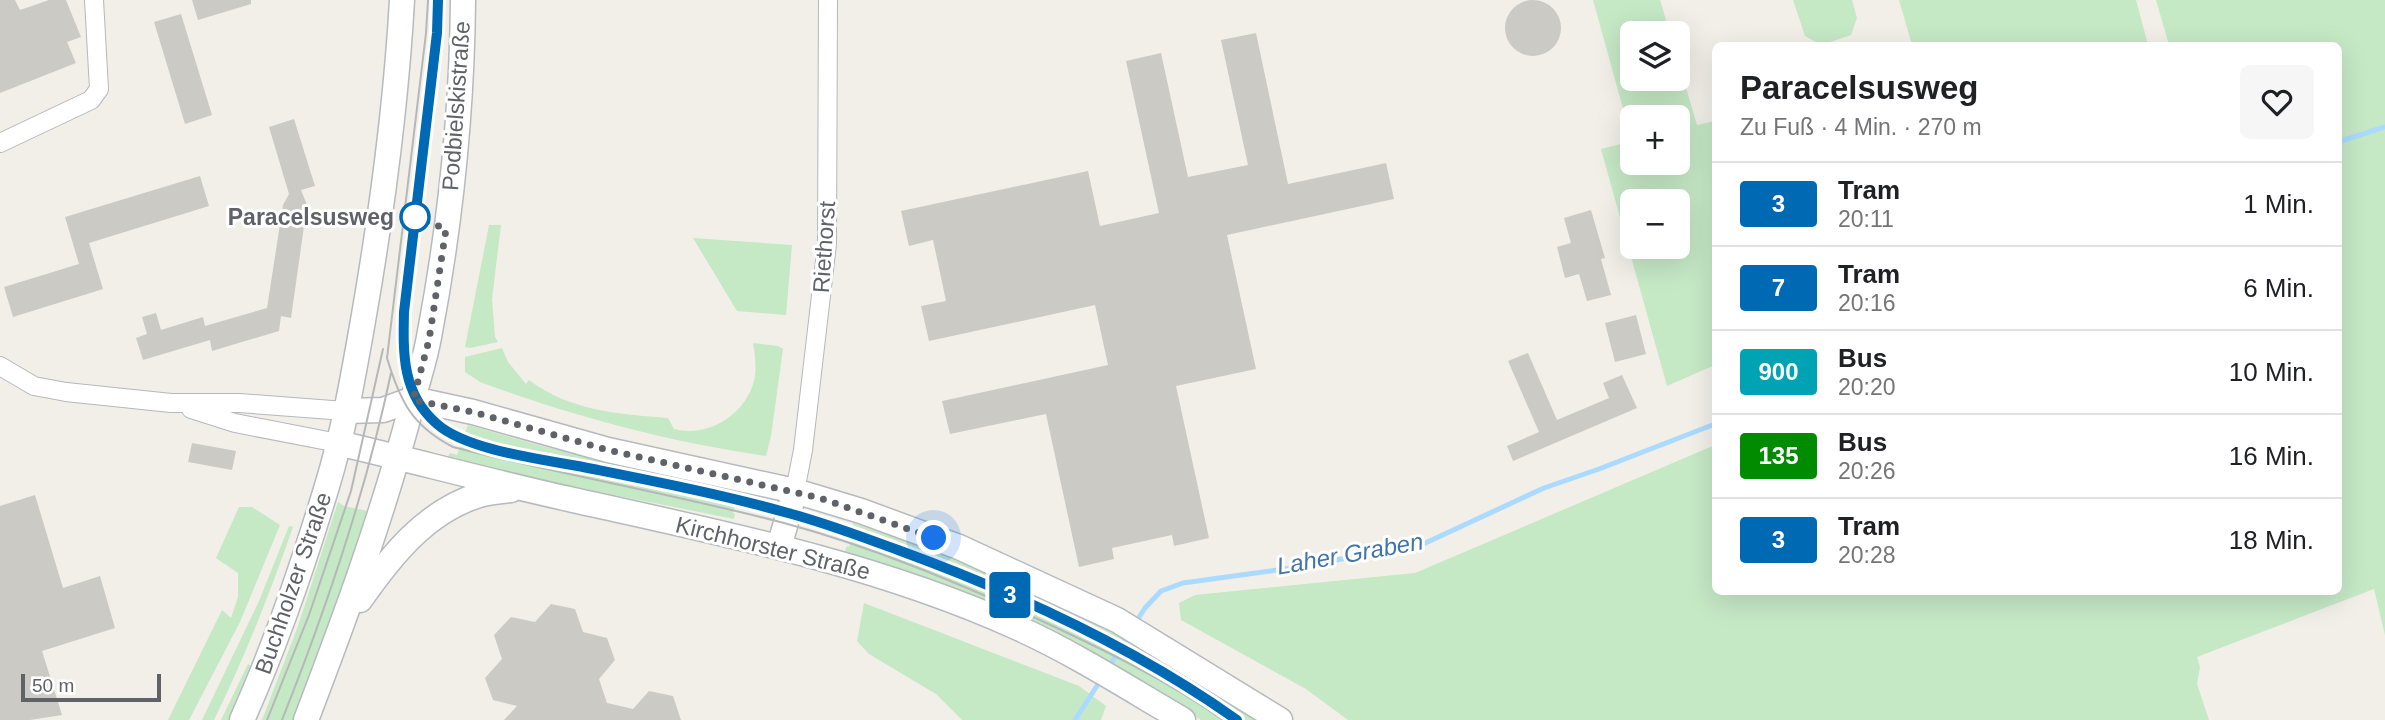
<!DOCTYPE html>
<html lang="de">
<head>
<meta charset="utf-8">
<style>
	body { margin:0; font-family:Arial,sans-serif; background:#f6f6f6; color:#202124; height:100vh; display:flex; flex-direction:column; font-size:26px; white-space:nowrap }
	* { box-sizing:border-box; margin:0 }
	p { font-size:23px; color:#757577 }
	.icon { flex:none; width:38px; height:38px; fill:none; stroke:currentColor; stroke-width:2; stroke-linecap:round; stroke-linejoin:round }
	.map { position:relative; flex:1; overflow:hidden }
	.panel { position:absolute; left:1712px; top:42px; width:630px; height:553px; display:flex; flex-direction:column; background:#fff; border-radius:10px; box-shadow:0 7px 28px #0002 }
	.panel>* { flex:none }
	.badge { padding:0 14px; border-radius:5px; font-size:24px; line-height:46px }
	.fabs { position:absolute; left:1620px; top:21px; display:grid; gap:14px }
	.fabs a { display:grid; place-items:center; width:70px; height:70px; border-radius:10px; background:#fff; box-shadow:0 7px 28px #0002; font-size:35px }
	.scale { position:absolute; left:21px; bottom:18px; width:140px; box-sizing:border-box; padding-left:7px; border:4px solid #5f6368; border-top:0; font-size:19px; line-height:24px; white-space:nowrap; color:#5f6368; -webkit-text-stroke:5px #fff; paint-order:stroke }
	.you { position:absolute; width:35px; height:35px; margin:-18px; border:5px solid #fff; border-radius:50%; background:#1a73e8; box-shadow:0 0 0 10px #1a73e833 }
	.map>.badge { position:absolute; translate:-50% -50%; box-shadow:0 0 0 4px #fff }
	.round { display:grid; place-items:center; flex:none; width:74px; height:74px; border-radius:10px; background:#f6f6f6 }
	.head { display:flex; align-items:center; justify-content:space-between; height:119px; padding:0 28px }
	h1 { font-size:33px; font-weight:600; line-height:52px }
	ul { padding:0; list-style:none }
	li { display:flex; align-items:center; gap:21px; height:84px; padding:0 28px; border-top:2px solid #e0e0e0 }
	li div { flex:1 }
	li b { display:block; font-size:26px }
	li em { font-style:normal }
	li .badge { min-width:77px; font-weight:700; text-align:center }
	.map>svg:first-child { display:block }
	.green { fill:#c5e8c5; fill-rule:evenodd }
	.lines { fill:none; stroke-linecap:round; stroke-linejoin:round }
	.stream { stroke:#aadaff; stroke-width:5 }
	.building { fill:#cccac5 }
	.minor-casing { stroke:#b5b8bc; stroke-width:20 }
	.secondary-casing { stroke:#b6babf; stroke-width:27 }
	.minor { stroke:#fff; stroke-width:18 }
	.secondary { stroke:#fff; stroke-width:24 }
	.tram { stroke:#b6b7b8; stroke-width:2 }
	.line-casing { stroke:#fff; stroke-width:16 }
	.line { stroke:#0069b4; stroke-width:10 }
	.walk { stroke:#5f6368; stroke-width:7; stroke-dasharray:0 12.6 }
	.stop-dot { fill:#fff; stroke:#0069b4; stroke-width:3.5 }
	.labels { text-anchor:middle; stroke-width:6; stroke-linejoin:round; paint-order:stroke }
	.street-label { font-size:23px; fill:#5f6368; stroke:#fff }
	.stop-label { font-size:23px; font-weight:bold; fill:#5f6368; stroke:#fff; text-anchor:end }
	.water-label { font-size:24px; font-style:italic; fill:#4174aa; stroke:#fff }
</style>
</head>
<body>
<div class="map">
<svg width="2385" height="720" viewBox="0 0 2385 720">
	<rect width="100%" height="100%" fill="#f1efe8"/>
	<path class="green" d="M1593 0H1660L1670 33H1633V79H1678V61L1697 125 1715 121V365L1667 386 1601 149 1632 141ZM1633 117H1678V163H1633ZM1633 201H1678V247H1633Z
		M1793 0H1852L1857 18 1851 35 1821 45 1805 36Z
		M1899 0H2136L2148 45H1912Z
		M2156 0H2385V635L2374 589 2197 657 2200 667 2197 684 2209 720H1348L1306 689 1181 620 1179 603 1195 595 1415 573 1715 445V592H2338V46L2169 45Z
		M489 225H501L492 299 495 337 498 342 470 348 465 347Z
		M693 238 792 245 786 315 737 311Z
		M753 343 778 346 783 349 771 436 766 456C665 441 576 417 480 382L465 372V357L502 348 508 362 526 384 529 380C570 411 619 414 668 418L674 429C708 438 745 415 754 381 757 368 755 355 753 343Z
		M468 425 545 447 742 489V497L737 496 733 513 735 514 734 519 445 461 450 453 457 455Z
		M338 502 344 506 368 511 316 666 294 720H262L298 626Z
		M239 507H252L280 525 240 622 189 720H168L222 610 231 618 238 597V573L216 558Z
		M853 523 954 557 1122 635 1264 720H1201L1173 702 844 553 847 546 849 547 854 530 852 528Z
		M289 526 293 527C270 593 245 657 214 720H202L259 601Z
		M864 603 1079 686 1106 706 1101 720H962L936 694 869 654 857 641Z
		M248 664 251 666 230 720H221Z"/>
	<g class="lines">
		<path class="stream" d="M2338 142 2385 127
			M1136 622 1145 608 1161 591 1183 583 1285 569 1421 545 1544 488 1599 469 1715 424
			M1109 667 1129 633
			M1075 720 1102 678"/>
	</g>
	<path class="building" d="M0 0H15L20 10 49 0H66L81 37 67 42 76 63 0 93Z
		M192 0H251V4L198 20Z
		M1505 28a28 28 0 1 1 56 0a28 28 0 1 1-56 0Z
		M181 14 212 115 185 124 154 22Z
		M1256 33 1288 184 1386 163 1394 199 1227 235 1256 369 1176 386 1209 538 1174 546 1172 535 1112 548 1114 559 1079 567 1046 414 950 434 942 401 1108 365 1095 305 929 341 921 306 946 301 933 240 909 246 901 211 1088 171 1100 226 1159 213 1126 61 1161 53 1188 177 1248 165 1221 40Z
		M294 119 315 186 301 190 307 205 291 318 281 316 279 331 212 351 210 340 143 360 136 338 147 334 142 317 156 313 161 330 203 317 205 326 267 308 283 205 289 194 269 127Z
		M200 176 209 206 89 243 103 289 13 317 4 287 79 264 65 217Z
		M1591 210 1605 258 1601 259 1611 295 1587 301 1579 274 1565 278 1557 247 1571 243 1564 218Z
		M1636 315 1646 354 1615 362 1605 323Z
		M1528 353 1557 420 1609 398 1603 383 1622 375 1637 408 1513 461 1507 446 1539 432 1508 361Z
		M192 443 236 451 232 470 188 462Z
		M35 495 63 588 100 576 115 628 42 651 62 715 30 720H0V506Z
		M551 604 575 609 583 632 607 638 615 660 599 679 607 703 633 709 649 691 673 696 681 720H504L517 706 493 700 485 678 502 659 494 635 511 617 535 622Z"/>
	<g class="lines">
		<g class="minor-casing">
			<path id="minor" d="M0 143 91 100 99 89 94 0
				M0 366 34 386 66 392 171 403H239L345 411
				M191 409 235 423 338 443
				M795 491 803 450 827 244 828 0"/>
		</g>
		<g class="secondary-casing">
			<path id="secondary" d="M345 411 383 410 413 399 473 412 608 450 795 491 861 511 959 547 1117 620 1280 720
				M338 443C415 461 492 482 569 499 721 533 874 563 1016 627 1074 653 1128 688 1183 720
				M779 547 795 491
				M360 600C391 556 425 512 479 495 489 492 501 491 511 490
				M242 720C276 644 303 566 327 486 344 431 354 372 364 315 382 211 396 106 402 0
				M306 720C346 615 384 512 412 404 417 382 425 360 429 337 450 227 462 112 463 0"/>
		</g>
		<use href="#minor" class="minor"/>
		<use href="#secondary" class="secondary"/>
		<path class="tram" d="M428 0 426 33 387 358C400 401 412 426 453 447 562 475 674 494 784 523 873 547 958 583 1042 621 1104 650 1167 680 1223 720
			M404 312 403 363 413 393 437 425 456 437 485 447
			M401 322 437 33 438 0
			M598 470 789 513 849 532
			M935 563 983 583
			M267 720 309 615 351 491 383 349
			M282 720C327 607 366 492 391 373"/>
	</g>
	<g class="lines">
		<g class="line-casing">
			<path id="line" d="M438 0 437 33 404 312C403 354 402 394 437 424 469 452 550 460 593 469 658 482 724 495 788 513 826 523 862 537 898 550 1016 593 1134 647 1237 720"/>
		</g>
		<use href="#line" class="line"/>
		<path class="walk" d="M415 217 446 229 429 340 413 400 473 412 608 450 820 498 934 538"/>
	</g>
	<circle class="stop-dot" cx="415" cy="217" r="14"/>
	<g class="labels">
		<g class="street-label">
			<text transform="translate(456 106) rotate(-86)" y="8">Podbielskistraße</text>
			<text transform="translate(824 247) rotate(-86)" y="8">Riethorst</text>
			<text transform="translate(773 548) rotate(14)" y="8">Kirchhorster Straße</text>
			<text transform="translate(293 583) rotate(-71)" y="8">Buchholzer Straße</text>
		</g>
		<g class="stop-label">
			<text x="394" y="225">Paracelsusweg</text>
		</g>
		<g class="water-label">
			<text transform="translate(1350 554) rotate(-10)" y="8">Laher Graben</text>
		</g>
	</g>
</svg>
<div class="fabs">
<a><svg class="icon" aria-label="layers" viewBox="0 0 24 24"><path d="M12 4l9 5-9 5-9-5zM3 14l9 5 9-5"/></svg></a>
<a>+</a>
<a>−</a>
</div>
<div class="scale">50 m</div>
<div class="you" style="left:934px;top:538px"></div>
<b class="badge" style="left:1010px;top:595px;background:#0069b4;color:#fff">3</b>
<section class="panel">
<div class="head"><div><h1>Paracelsusweg</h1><p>Zu Fuß · 4 Min. · 270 m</p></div><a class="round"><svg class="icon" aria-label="heart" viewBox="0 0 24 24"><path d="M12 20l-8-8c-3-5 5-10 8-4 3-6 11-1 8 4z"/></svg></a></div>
<ul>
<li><span class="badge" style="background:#0069b4;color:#fff">3</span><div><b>Tram</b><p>20:11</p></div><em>1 Min.</em></li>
<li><span class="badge" style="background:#0069b4;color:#fff">7</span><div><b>Tram</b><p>20:16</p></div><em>6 Min.</em></li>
<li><span class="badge" style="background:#00a3b4;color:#fff">900</span><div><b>Bus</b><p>20:20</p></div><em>10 Min.</em></li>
<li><span class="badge" style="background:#008b00;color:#fff">135</span><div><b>Bus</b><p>20:26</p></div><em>16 Min.</em></li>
<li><span class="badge" style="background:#0069b4;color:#fff">3</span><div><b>Tram</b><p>20:28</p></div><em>18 Min.</em></li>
</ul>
</section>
</div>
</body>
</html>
